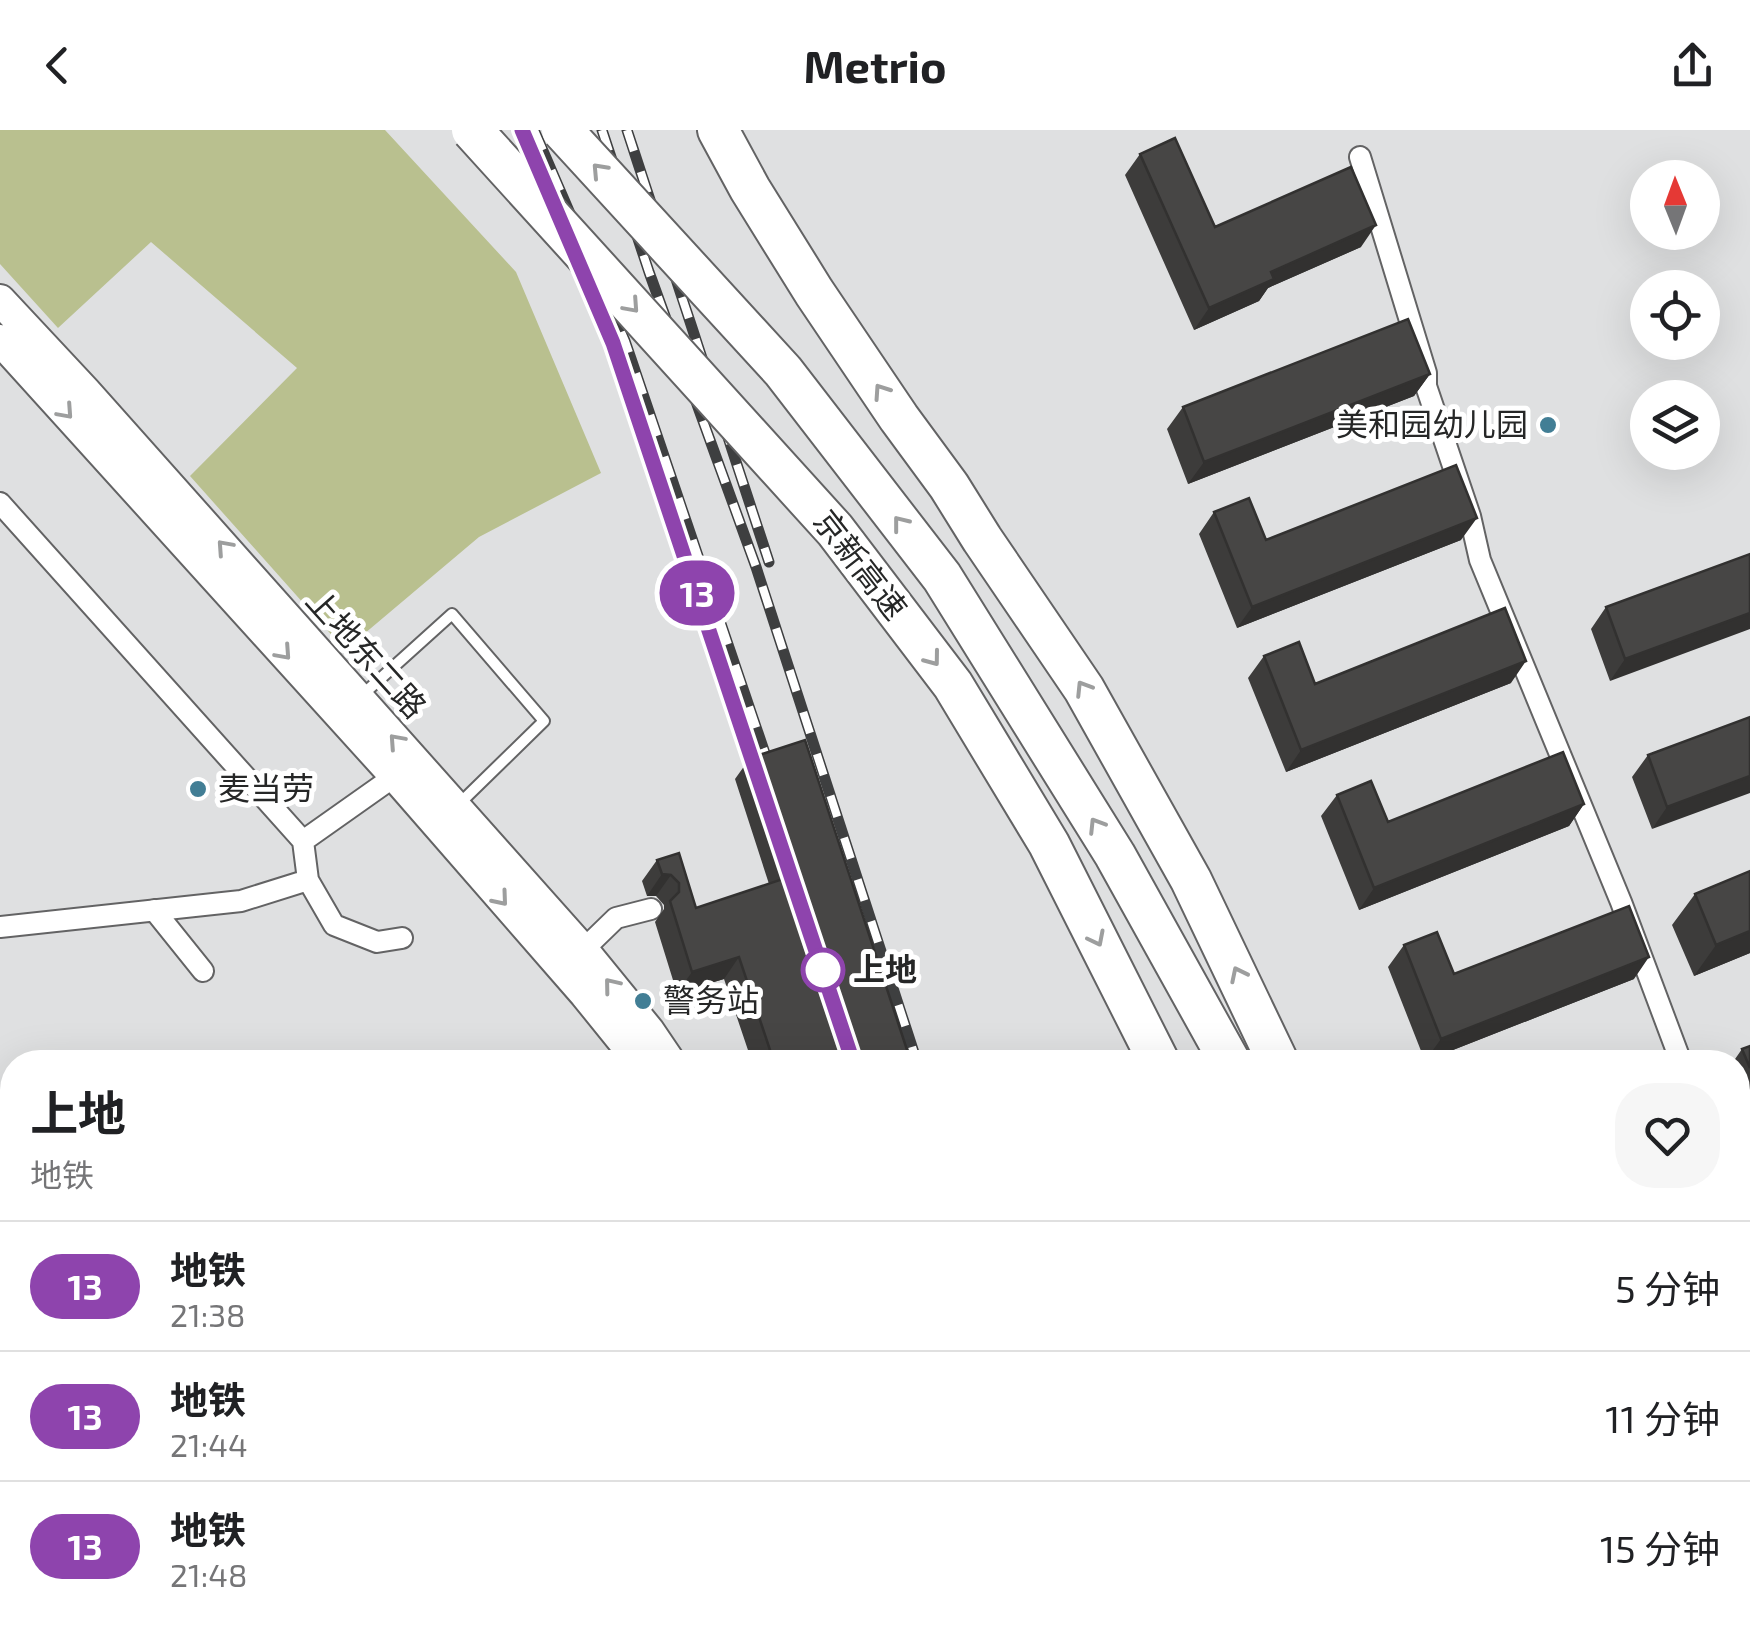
<!DOCTYPE html>
<html lang="zh">
<head>
<meta charset="utf-8">
<style>
	body { margin:0; font-family:"Exo 2","Noto Sans SC",sans-serif; background:#f6f6f6; color:#202124; height:100vh; display:flex; flex-direction:column; font-size:38px; white-space:nowrap }
	* { box-sizing:border-box; margin:0 }
	p { font-size:32px; color:#757577 }
	.icon { flex:none; width:55px; height:55px; fill:none; stroke:currentColor; stroke-width:2; stroke-linecap:round; stroke-linejoin:round }
	.map { position:relative; flex:1; overflow:hidden }
	.drawer { position:absolute; left:0px; top:920px; width:1750px; height:582px; display:flex; flex-direction:column; background:#fff; border-radius:40px 40px 0 0; box-shadow:0 10px 40px #0002 }
	.drawer>* { flex:none }
	.badge { padding:0 20px; border-radius:32px; font-size:35px; line-height:65px }
	.needle { width:65px; rotate:359deg }
	.tools { position:absolute; left:1630px; top:30px; display:grid; gap:20px }
	.tools a { display:grid; place-items:center; width:90px; height:90px; border-radius:50%; background:#fff; box-shadow:0 10px 40px #0002; font-size:50px }
	.map>.badge { position:absolute; translate:-50% -50%; box-shadow:0 0 0 5px #fff }
	.round { display:grid; place-items:center; flex:none; width:105px; height:105px; border-radius:40px; background:#f6f6f6 }
	.summary { display:flex; align-items:center; justify-content:space-between; height:170px; padding:0 30px }
	h1 { font-size:48px; font-weight:700; line-height:75px }
	ul { padding:0; list-style:none }
	li { display:flex; align-items:center; gap:30px; height:130px; padding:0 30px; border-top:2px solid #e0e0e0 }
	li div { flex:1 }
	li b { display:block; font-size:38px }
	li em { font-style:normal }
	li .badge { min-width:110px; font-weight:700; text-align:center }
	header { display:flex; justify-content:space-between; align-items:center; height:130px; padding:0 30px; background:#fff; font-size:45px; font-weight:700 }
	.map>svg:first-child { display:block }
	.green { fill:#b9c08f }
	.lines { fill:none; stroke-linecap:round; stroke-linejoin:round }
	.lane-casing { stroke:#636364; stroke-width:14 }
	.street-casing { stroke:#636364; stroke-width:24 }
	.secondary-casing { stroke:#636364; stroke-width:34 }
	.highway-casing { stroke:#636364; stroke-width:44 }
	.lane { stroke:#fff; stroke-width:10 }
	.street { stroke:#fff; stroke-width:20 }
	.secondary { stroke:#fff; stroke-width:30 }
	.highway { stroke:#fff; stroke-width:40 }
	.rail-casing { stroke:#3e3f40; stroke-width:11 }
	.rail { stroke:#fff; stroke-width:8; stroke-dasharray:22; stroke-linecap:butt }
	.highway-bridge-casing { stroke:#636364; stroke-width:44; stroke-linecap:butt }
	.highway-bridge { stroke:#fff; stroke-width:40 }
	.wall { fill:#3d3c3b }
	.shaded-wall { fill:#323130 }
	.building { fill:#474645; stroke:#323130; stroke-width:2.5 }
	.oneway { stroke:#9d9e9e }
	.line-casing { stroke:#fff; stroke-width:22 }
	.line { stroke:#8e44ad; stroke-width:15 }
	.poi-dot { fill:#427e95; stroke:#fff; stroke-width:4 }
	.stop-dot { fill:#fff; stroke:#8e44ad; stroke-width:5 }
	.labels { text-anchor:middle; stroke-width:10; stroke-linejoin:round; paint-order:stroke }
	.poi-label { font-size:32px; fill:#262727; stroke:#fff; text-anchor:start }
	.street-label { font-size:32px; fill:#262727; stroke:#fff }
	.stop-label { font-size:32px; font-weight:bold; fill:#262727; stroke:#fff; text-anchor:start }
</style>
</head>
<body>
<header><svg class="icon" aria-label="back" viewBox="0 0 24 24"><path d="M15 5l-7 7 7 7"/></svg>Metrio<svg class="icon" aria-label="share" viewBox="0 0 24 24"><path d="M12 15V3M7 8l5-5 5 5M5 13v7h14v-7"/></svg></header>
<div class="map">
<svg width="1750" height="1501" viewBox="0 0 1750 1501">
	<rect width="100%" height="100%" fill="#dfe0e1"/>
	<path class="green" d="M0 0H385L516 142 601 343 479 407 345 520 190 346 297 238 151 112 58 198 0 134Z"/>
	<g class="lines">
		<g class="lane-casing">
			<path id="lane" d="M360 567 452 484 544 591 457 676
				M1738 1140 1750 1193"/>
		</g>
		<g class="street-casing">
			<path id="street" d="M1360 27 1426 243V256L1470 386 1480 430 1621 772 1681 932
				M0 373 303 711 308 750 334 795 377 812 402 808
				M303 711 395 646
				M154 780 203 841
				M0 797 241 771 308 750
				M583 820 616 788 651 779
				M1738 1024 1750 1023"/>
		</g>
		<g class="secondary-casing">
			<path id="secondary" d="M0 170 85 261 583 820 649 901 670 932
				M0 210 395 646 585 864 640 932
				M914 1490 918 1501
				M940 1490 943 1501"/>
		</g>
		<g class="highway-casing">
			<path id="highway" d="M718 0 750 59 814 162 899 288 949 356 982 409 1084 559 1191 750 1278 932
				M1391 1490 1395 1501
				M1450 1490 1453 1501"/>
		</g>
		<use href="#lane" class="lane"/>
		<use href="#street" class="street"/>
		<use href="#secondary" class="secondary"/>
		<use href="#highway" class="highway"/>
		<g class="rail-casing">
			<path id="rail" d="M534 0 625 211 773 647
				M602 0 649 142 756 437 917 932
				M627 0 769 432
				M1052 1490 1056 1501
				M1098 1490 1102 1501"/>
		</g>
		<use href="#rail" class="rail"/>
		<g class="highway-bridge-casing">
			<path id="highway-bridge" d="M472 0 835 400 953 555 1049 714 1159 932
				M562 0 783 241 942 447 1115 725 1230 932"/>
		</g>
		<use href="#highway-bridge" class="highway-bridge"/>
	</g>
	<path class="wall" d="M1140 24 1215 97 1361 117 1268 158 1259 171 1194 200 1125 45Z
		M1430 244 1414 266 1188 354 1167 299 1183 277Z
		M1214 382 1266 410H1461L1237 498 1199 404Z
		M1750 424 1610 551 1591 499 1606 477Z
		M1264 526 1315 554 1511 553 1286 642 1248 548Z
		M1750 587 1652 699 1632 647 1648 625Z
		M750 628 911 932H752L724 849 677 863 655 792 664 779V775L656 766H647L642 751 657 730 679 723 696 778 769 754 735 649Z
		M1337 665 1388 692 1584 674 1569 696 1359 780 1321 686Z
		M1750 741V823L1694 846 1672 795 1695 764Z
		M1404 815 1454 844 1634 849 1425 931 1388 837Z
		M1750 916V1003L1743 1006 1738 993V932H1733L1742 919Z
		M12 1335V1414L0 1417V1352Z
		M1606 1490H1648L1609 1499Z"/>
	<path class="shaded-wall" d="M1376 95 1361 117 1268 158 1259 171 1194 200 1209 178 1271 142Z
		M1430 244 1414 266 1188 354 1204 332Z
		M1477 388 1461 410 1237 498 1252 477Z
		M1750 483V499L1610 551 1625 529Z
		M1526 531 1511 553 1286 642 1301 620Z
		M1750 646V663L1652 699 1667 677Z
		M1584 674 1569 696 1359 780 1374 758Z
		M662 744 671 745 656 766H647Z
		M1750 801V823L1694 846 1716 815Z
		M739 827 724 849 677 863 692 842Z
		M1649 827 1634 849 1425 931 1441 909Z
		M12 1396V1414L0 1417V1399Z
		M1750 1457V1466L1738 1469V1460Z
		M1615 1490H1648L1609 1499Z"/>
	<path class="building" d="M1175 8 1215 97 1351 37 1376 95 1271 142 1274 149 1209 178 1140 24Z
		M1408 189 1430 244 1204 332 1183 277Z
		M1456 335 1477 388 1252 477 1214 382 1249 368 1266 410Z
		M1750 424V483L1625 529 1606 477Z
		M1505 478 1526 531 1301 620 1264 526 1299 512 1315 554Z
		M1750 587V646L1667 677 1648 625Z
		M805 610 911 932H774L739 827 692 842 670 771 679 762V753L671 745 662 744 657 730 679 723 696 778 789 747 750 628Z
		M1563 622 1584 674 1374 758 1337 665 1371 651 1388 692Z
		M1750 741V801L1716 815 1695 764Z
		M1629 776 1649 827 1441 909 1404 815 1437 802 1454 844Z
		M1750 916V938L1742 919Z
		M12 1349V1396L0 1399V1353Z
		M1750 1409V1457L1738 1460V1412Z
		M203 1490H231L235 1501H174L181 1496Z"/>
	<defs><path id="oneway-chevron" d="M-2-3.5L2.5 0L-2 3.5" fill="none" stroke-width="1.6" stroke-linecap="round" stroke-linejoin="round" transform="scale(2.5)"/></defs>
	<g class="oneway">
		<use href="#oneway-chevron" transform="translate(599 40) rotate(-133)"/>
		<use href="#oneway-chevron" transform="translate(632 176) rotate(48)"/>
		<use href="#oneway-chevron" transform="translate(881 261) rotate(-124)"/>
		<use href="#oneway-chevron" transform="translate(66 282) rotate(48)"/>
		<use href="#oneway-chevron" transform="translate(900 393) rotate(-128)"/>
		<use href="#oneway-chevron" transform="translate(224 417) rotate(-132)"/>
		<use href="#oneway-chevron" transform="translate(284 523) rotate(48)"/>
		<use href="#oneway-chevron" transform="translate(933 529) rotate(53)"/>
		<use href="#oneway-chevron" transform="translate(1083 558) rotate(-122)"/>
		<use href="#oneway-chevron" transform="translate(396 611) rotate(-132)"/>
		<use href="#oneway-chevron" transform="translate(1096 695) rotate(-122)"/>
		<use href="#oneway-chevron" transform="translate(501 769) rotate(50)"/>
		<use href="#oneway-chevron" transform="translate(1097 809) rotate(63)"/>
		<use href="#oneway-chevron" transform="translate(1238 844) rotate(-116)"/>
		<use href="#oneway-chevron" transform="translate(611 855) rotate(-129)"/>
	</g>
	<g class="lines">
		<g class="line-casing">
			<path id="line" d="M522 0 613 213 853 932"/>
		</g>
		<use href="#line" class="line"/>
	</g>
	<g class="poi-dot">
		<circle cx="1548" cy="295" r="10"/>
		<circle cx="198" cy="659" r="10"/>
		<circle cx="643" cy="871" r="10"/>
	</g>
	<circle class="stop-dot" cx="823" cy="840" r="20"/>
	<g class="labels">
		<g class="poi-label">
			<text x="1528" y="306" text-anchor="end">美和园幼儿园</text>
			<text x="218" y="670">麦当劳</text>
			<text x="663" y="882">警务站</text>
		</g>
		<g class="street-label">
			<text transform="translate(860 435) rotate(52)" y="11">京新高速</text>
			<text transform="translate(366 524) rotate(48)" y="11">上地东二路</text>
		</g>
		<g class="stop-label">
			<text x="853" y="851">上地</text>
		</g>
	</g>
</svg>
<div class="tools">
<a><svg class="needle" viewBox="-14 -14 28 28"><path d="M0-13l5 13h-10z" fill="#e53935"/><path d="M0 13l5-13h-10z" fill="#757577"/></svg></a>
<a><svg class="icon" aria-label="locate" viewBox="0 0 24 24"><circle cx="12" cy="12" r="6"/><path d="M12 2v4M12 18v4M2 12h4M18 12h4"/></svg></a>
<a><svg class="icon" aria-label="layers" viewBox="0 0 24 24"><path d="M12 4l9 5-9 5-9-5zM3 14l9 5 9-5"/></svg></a>
</div>
<b class="badge" style="left:697px;top:463px;background:#8e44ad;color:#fff">13</b>
<section class="drawer">
<div class="summary"><div><h1>上地</h1><p>地铁</p></div><a class="round"><svg class="icon" aria-label="heart" viewBox="0 0 24 24"><path d="M12 20l-8-8c-3-5 5-10 8-4 3-6 11-1 8 4z"/></svg></a></div>
<ul>
<li><span class="badge" style="background:#8e44ad;color:#fff">13</span><div><b>地铁</b><p>21:38</p></div><em>5 分钟</em></li>
<li><span class="badge" style="background:#8e44ad;color:#fff">13</span><div><b>地铁</b><p>21:44</p></div><em>11 分钟</em></li>
<li><span class="badge" style="background:#8e44ad;color:#fff">13</span><div><b>地铁</b><p>21:48</p></div><em>15 分钟</em></li>
</ul>
</section>
</div>
</body>
</html>
